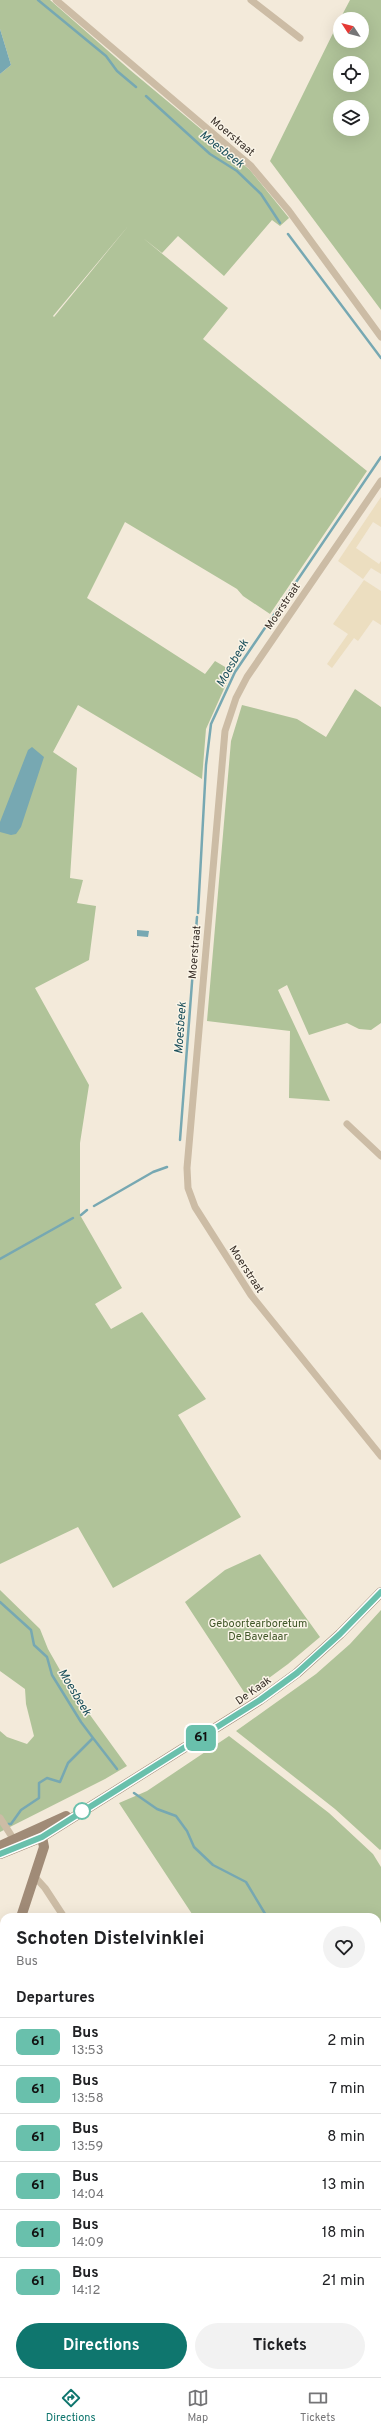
<!DOCTYPE html>
<html lang="en">
<head>
<meta charset="utf-8">
<style>
	body { margin:0; font-family:Overpass,sans-serif; background:#f2f2f2; color:#202124; height:100vh; display:flex; flex-direction:column; font-size:15px; white-space:nowrap }
	* { box-sizing:border-box; margin:0 }
	p { font-size:13px; color:#757577 }
	.icon { flex:none; width:22px; height:22px; fill:none; stroke:currentColor; stroke-width:2; stroke-linecap:round; stroke-linejoin:round }
	.map { position:relative; flex:1; overflow:hidden }
	.panel { position:absolute; left:0px; top:1913px; width:381px; height:464px; display:flex; flex-direction:column; background:#fff; border-radius:12px 12px 0 0; box-shadow:0 4px 16px #0002 }
	.panel>* { flex:none }
	.badge { padding:0 8px; border-radius:6px; font-size:14px; line-height:26px }
	.needle { width:26px; rotate:306deg }
	.fabs { position:absolute; left:333px; top:12px; display:grid; gap:8px }
	.fabs a { display:grid; place-items:center; width:36px; height:36px; border-radius:50%; background:#fff; box-shadow:0 4px 16px #0002; font-size:20px }
	.map>.badge { position:absolute; translate:-50% -50%; box-shadow:0 0 0 2px #fff }
	h2 { padding:0 16px; font-size:15px; line-height:36px }
	.round { display:grid; place-items:center; flex:none; width:42px; height:42px; border-radius:21px; background:#f2f2f2 }
	.summary { display:flex; align-items:center; justify-content:space-between; height:68px; padding:0 16px }
	h1 { font-size:19px; font-weight:700; line-height:30px }
	.action { display:flex; gap:8px; margin-top:auto; padding:8px 16px }
	.action a { flex:1; height:46px; border-radius:24px; background:#0f766e; color:#fff; font-size:16px; font-weight:700; line-height:46px; text-align:center }
	.action a+a { background:#f2f2f2; color:#202124 }
	ul { padding:0; list-style:none }
	li { display:flex; align-items:center; gap:12px; height:48px; padding:0 16px; border-top:1px solid #e0e0e0 }
	li div { flex:1 }
	li b { display:block; font-size:15px }
	li em { font-style:normal }
	li .badge { min-width:44px; font-weight:700; text-align:center }
	.tabs { display:flex; justify-content:space-around; align-items:center; height:56px; border-top:1px solid #e0e0e0; background:#fff; font-size:11px; color:#757577 }
	.tabs a { display:grid; justify-items:center; gap:2px }
	.tabs .current { color:#0f766e }
	.map>svg:first-child { display:block }
	.green { fill:#b0c399; fill-rule:evenodd }
	.plaza { fill:#ecdec0 }
	.water { fill:#77a8b2 }
	.lines { fill:none; stroke-linecap:round; stroke-linejoin:round }
	.stream { stroke:#77a8b2; stroke-width:2.5 }
	.street { stroke:#ccbca5; stroke-width:7 }
	.secondary { stroke:#a08b77; stroke-width:10 }
	.line-casing { stroke:#fff; stroke-width:9 }
	.line { stroke:#69c0ac; stroke-width:6 }
	.stop-dot { fill:#fff; stroke:#69c0ac; stroke-width:2 }
	.labels { text-anchor:middle; stroke-width:3; stroke-linejoin:round; paint-order:stroke }
	.street-label { font-size:11px; fill:#372e27; stroke:#faf4e7 }
	.park-label { font-size:11px; fill:#415729; stroke:#faf4e7 }
	.water-label { font-size:12px; font-style:italic; fill:#1a4f5b; stroke:#faf4e7 }
</style>
</head>
<body>
<div class="map">
<svg width="381" height="2377" viewBox="0 0 381 2377">
	<rect width="100%" height="100%" fill="#f3eada"/>
	<path class="green" d="M0 0H50L130 70 250 170 289 218 280 226 272 220 224 276 178 236 162 253 143 238 228 308 203 339 367 471 270 614 243 596 237 589 125 522 87 598 205 674 215 661 232 671 206 729 202 779 78 705 53 752 77 768 70 878 83 880 77 903 96 906 89 960 35 988 89 1085 80 1143V1215L122 1288 95 1304 111 1329 142 1312 206 1399 178 1415 241 1517 113 1588 78 1527 0 1564V74L11 65 0 29ZM129 225 54 317 53 316Z
		M350 0H381V310L270 161 340 19V41H362V19H340ZM340 63H362V85H340ZM340 107H362V129H340Z
		M355 689 381 707V1023L371 1030 359 1029 347 1023 309 1035 287 985 278 990 330 1101 289 1098 290 1031 207 1021 231 741 242 705 297 719 326 737Z
		M260 1554 320 1637 288 1664 246 1695 185 1602 225 1570Z
		M0 1590 40 1629 48 1649 69 1686 127 1766 105 1779 0 1832V1731L7 1737 27 1744 34 1736 26 1704 25 1689 0 1671Z
		M381 1610V1849L380 1850 335 1809 236 1731 316 1674 350 1644Z
		M229 1736 329 1813 373 1854 381 1867V2377H354L353 2373H377V1917H194L119 1803 147 1791Z"/>
	<path class="plaza" d="M381 497V527L373 522 356 548 379 564 381 561V574L371 568 363 579 338 561Z
		M364 580 381 591V625L373 620 358 641 354 638 332 668 327 664 348 634 333 624Z"/>
	<path class="water" d="M0 29 11 65 0 74Z
		M32 747 44 757 21 827 16 834 11 835 0 832V822L28 750Z
		M137 930 149 931 148 937 137 936Z"/>
	<g class="lines">
		<path class="stream" d="M38 0 106 56 117 71 136 87
			M146 96 210 154 237 171 261 194 280 223
			M288 234 381 358
			M198 913 206 765 211 724 235 672 381 457
			M180 1140 197 917
			M94 1206 153 1172 167 1167
			M81 1215 87 1210
			M0 1259 73 1218
			M0 1602 31 1630 34 1645 47 1657 52 1675 81 1722 93 1738
			M134 1793 157 1809 176 1816 187 1831 194 1847 213 1865 246 1882 267 1917
			M8 1824H11L21 1810 39 1798V1783L47 1778 60 1782 68 1763 93 1738 117 1769
			M377 2171 381 2176"/>
		<path class="street" d="M56 0 251 166 289 211 381 337
			M251 0 300 38
			M381 481 247 677 236 698 225 731 187 1168 188 1188 195 1207 251 1295 381 1456
			M347 1124 381 1156
			M0 1818 16 1843
			M35 1877 45 1888 64 1917
			M0 2143 4 2165
			M42 2373 43 2377
			M236 2373 237 2377"/>
		<path class="secondary" d="M0 1846 66 1816
			M0 1854 42 1837 260 1700 297 1673 340 1634 381 1592
			M21 1917 44 1847 42 1837
			M0 1975 4 1964"/>
	</g>
	<g class="lines">
		<g class="line-casing">
			<path id="line" d="M0 1854 42 1837 260 1700 297 1673 340 1634 381 1592"/>
		</g>
		<use href="#line" class="line"/>
	</g>
	<circle class="stop-dot" cx="82" cy="1811" r="8"/>
	<g class="labels">
		<g class="street-label">
			<text transform="translate(233 136) rotate(40)" y="4">Moerstraat</text>
			<text transform="translate(282 606) rotate(-56)" y="4">Moerstraat</text>
			<text transform="translate(194 952) rotate(-85)" y="4">Moerstraat</text>
			<text transform="translate(247 1269) rotate(57)" y="4">Moerstraat</text>
			<text transform="translate(253 1690) rotate(-35)" y="4">De Kaak</text>
		</g>
		<g class="park-label">
			<text x="258" y="1627">Geboortearboretum<tspan x="258" dy="13">De Bavelaar</tspan></text>
		</g>
		<g class="water-label">
			<text transform="translate(222 149) rotate(38)" y="4">Moesbeek</text>
			<text transform="translate(232 663) rotate(-60)" y="4">Moesbeek</text>
			<text transform="translate(180 1028) rotate(-86)" y="4">Moesbeek</text>
			<text transform="translate(75 1692) rotate(59)" y="4">Moesbeek</text>
		</g>
	</g>
</svg>
<div class="fabs">
<a><svg class="needle" viewBox="-14 -14 28 28"><path d="M0-13l5 13h-10z" fill="#e53935"/><path d="M0 13l5-13h-10z" fill="#757577"/></svg></a>
<a><svg class="icon" aria-label="locate" viewBox="0 0 24 24"><circle cx="12" cy="12" r="6"/><path d="M12 2v4M12 18v4M2 12h4M18 12h4"/></svg></a>
<a><svg class="icon" aria-label="layers" viewBox="0 0 24 24"><path d="M12 4l9 5-9 5-9-5zM3 14l9 5 9-5"/></svg></a>
</div>
<b class="badge" style="left:201px;top:1738px;background:#69c0ac;color:#111">61</b>
<section class="panel">
<div class="summary"><div><h1>Schoten Distelvinklei</h1><p>Bus</p></div><a class="round"><svg class="icon" aria-label="heart" viewBox="0 0 24 24"><path d="M12 20l-8-8c-3-5 5-10 8-4 3-6 11-1 8 4z"/></svg></a></div>
<h2>Departures</h2>
<ul>
<li><span class="badge" style="background:#69c0ac;color:#111">61</span><div><b>Bus</b><p>13:53</p></div><em>2 min</em></li>
<li><span class="badge" style="background:#69c0ac;color:#111">61</span><div><b>Bus</b><p>13:58</p></div><em>7 min</em></li>
<li><span class="badge" style="background:#69c0ac;color:#111">61</span><div><b>Bus</b><p>13:59</p></div><em>8 min</em></li>
<li><span class="badge" style="background:#69c0ac;color:#111">61</span><div><b>Bus</b><p>14:04</p></div><em>13 min</em></li>
<li><span class="badge" style="background:#69c0ac;color:#111">61</span><div><b>Bus</b><p>14:09</p></div><em>18 min</em></li>
<li><span class="badge" style="background:#69c0ac;color:#111">61</span><div><b>Bus</b><p>14:12</p></div><em>21 min</em></li>
</ul>
<div class="action"><a>Directions</a><a>Tickets</a></div>
</section>
</div>
<nav class="tabs">
<a class="current"><svg class="icon" aria-label="directions" viewBox="0 0 24 24"><path d="M12 3l9 9-9 9-9-9zM9 14v-3h6M13 9l2 2-2 2"/></svg>Directions</a>
<a><svg class="icon" aria-label="map" viewBox="0 0 24 24"><path d="M3 6l6-2 6 2 6-2v14l-6 2-6-2-6 2zM9 4v14M15 6v14"/></svg>Map</a>
<a><svg class="icon" aria-label="tickets" viewBox="0 0 24 24"><path d="M3 7h18v10H3zM15 7v10"/></svg>Tickets</a>
</nav>
</body>
</html>
